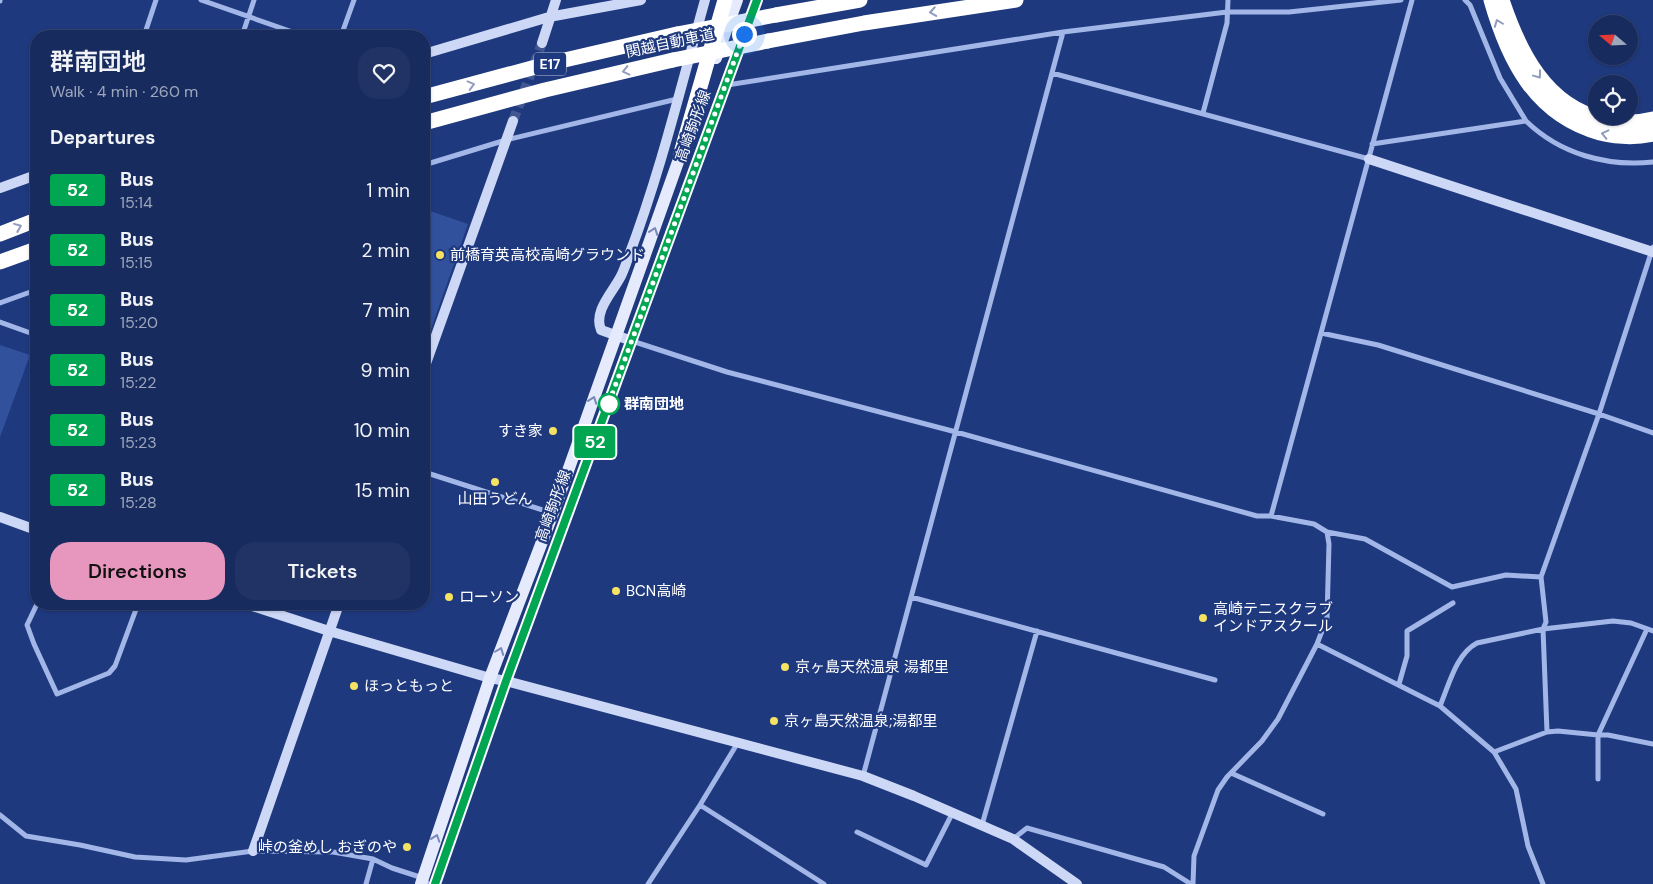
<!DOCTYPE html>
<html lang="en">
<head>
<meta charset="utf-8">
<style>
	body { margin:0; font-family:"DM Sans","Noto Sans JP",sans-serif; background:#203364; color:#f1f3f6; height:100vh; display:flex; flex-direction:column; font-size:19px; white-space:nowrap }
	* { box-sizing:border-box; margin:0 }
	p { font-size:16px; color:#9ea7bc }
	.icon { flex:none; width:28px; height:28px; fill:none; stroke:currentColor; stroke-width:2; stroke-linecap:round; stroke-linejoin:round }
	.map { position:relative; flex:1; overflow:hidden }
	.details { position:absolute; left:30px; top:30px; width:400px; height:580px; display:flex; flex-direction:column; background:#172b5e; border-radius:20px; box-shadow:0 1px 4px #0004,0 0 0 1px #364773 }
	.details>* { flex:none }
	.badge { padding:0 10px; border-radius:4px; font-size:18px; line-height:32px }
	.needle { width:32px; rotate:289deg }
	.tools { position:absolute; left:1588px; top:15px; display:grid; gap:10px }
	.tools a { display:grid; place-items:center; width:50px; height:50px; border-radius:50%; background:#172b5e; box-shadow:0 1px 4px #0004,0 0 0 1px #364773; font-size:25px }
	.you { position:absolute; width:25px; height:25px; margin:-12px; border:4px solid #fff; border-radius:50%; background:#1a73e8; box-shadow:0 0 0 8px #1a73e833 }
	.map>.badge { position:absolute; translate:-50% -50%; box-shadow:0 0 0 2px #fff }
	h2 { padding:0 20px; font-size:19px; line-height:45px }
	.round { display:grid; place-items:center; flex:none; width:52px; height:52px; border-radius:20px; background:#203364 }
	.summary { display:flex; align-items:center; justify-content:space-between; height:85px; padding:0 20px }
	h1 { font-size:24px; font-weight:600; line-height:38px }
	.primary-button { display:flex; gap:10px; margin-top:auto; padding:10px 20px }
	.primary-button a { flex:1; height:58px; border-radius:20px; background:#e797bd; color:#111; font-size:20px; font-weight:600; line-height:58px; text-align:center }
	.primary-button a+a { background:#203364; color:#f1f3f6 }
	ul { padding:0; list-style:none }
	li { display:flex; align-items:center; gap:15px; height:60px; padding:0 20px }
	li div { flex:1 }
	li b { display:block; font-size:19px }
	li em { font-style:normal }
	li .badge { min-width:55px; font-weight:700; text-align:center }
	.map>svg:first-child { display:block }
	.green { fill:#32519c }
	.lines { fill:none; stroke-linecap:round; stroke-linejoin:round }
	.secondary-tunnel { stroke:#415791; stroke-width:10; stroke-dasharray:10 5; stroke-linecap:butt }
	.street { stroke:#a2b7e8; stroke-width:5 }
	.secondary { stroke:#cdd8f6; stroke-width:10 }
	.primary { stroke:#e5eafd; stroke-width:12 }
	.highway { stroke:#fff; stroke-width:15 }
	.highway-bridge { stroke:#fff; stroke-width:15 }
	.oneway { stroke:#8f9cbe }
	.oneway2 { stroke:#7889b7 }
	.line-casing { stroke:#fff; stroke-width:11 }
	.line { stroke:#00a651; stroke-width:8 }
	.walk { stroke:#fff; stroke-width:5; stroke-dasharray:0 9 }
	.poi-dot { fill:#f6e262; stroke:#1f397e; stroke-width:2 }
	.stop-dot { fill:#fff; stroke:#00a651; stroke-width:2.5 }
	.labels { text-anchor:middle; stroke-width:4.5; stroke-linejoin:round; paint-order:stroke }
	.shield { fill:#1f397e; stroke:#bcc4d8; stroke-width:1 }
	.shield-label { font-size:14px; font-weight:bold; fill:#fff }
	.street-label { font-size:15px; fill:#fff; stroke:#1f397e }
	.poi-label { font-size:15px; fill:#fff; stroke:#1f397e; text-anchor:start }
	.stop-label { font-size:15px; font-weight:bold; fill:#fff; stroke:#1f397e; text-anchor:start }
</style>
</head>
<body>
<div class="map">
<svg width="1653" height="884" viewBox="0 0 1653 884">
	<rect width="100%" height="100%" fill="#1f397e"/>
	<path class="green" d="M424 209 468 224 424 349Z
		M0 345 30 355 0 437Z"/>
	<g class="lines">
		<path class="secondary-tunnel" d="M513 121 542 43"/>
		<path class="street" d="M201 0 304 36
			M1465 0 1470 5 1500 78 1526 121
			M0 1V0
			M144 36 156 0
			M242 36 254 0
			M341 36 354 0
			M1052 73 1369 159
			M727 85 1063 32 1227 12H1289L1401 0
			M1203 113 1227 23 1228 0
			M1372 144 1526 121C1560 154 1607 167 1653 162
			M424 165 506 140 677 99
			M1653 247 1599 414 1541 577 1546 622 1543 629 1613 621 1631 623 1653 631
			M0 303 36 290
			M0 322 36 335
			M1321 333 1378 345 1599 414 1653 433
			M632 341 727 372 956 432 1257 516H1271L1412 0
			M424 472 552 513
			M1271 516 1314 524 1327 532 1365 539 1452 587 1506 575 1541 577
			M911 597 1215 680
			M37 604 27 625 34 644 57 694 109 673 115 666 138 604
			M1317 644 1440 706 1494 752 1516 789 1528 846 1543 884
			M1399 684 1407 656V631L1453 603
			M1440 706C1449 685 1456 654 1477 643L1543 629 1547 732
			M1494 752 1547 732 1558 731 1598 735H1608L1653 744
			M1231 773 1323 814
			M863 776 1063 32
			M1598 779V735L1647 629
			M700 805 824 884
			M0 815 26 836 80 845 135 857 186 860 253 851 333 852 373 859 392 868 423 878 428 884
			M982 825 1037 631
			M857 832 926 865 953 812
			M1013 839 1027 828 1164 867 1191 884
			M366 884 373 859
			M648 884 700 805 737 744
			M1193 884 1194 856 1218 790 1227 777 1262 741 1278 719 1317 644 1327 618 1329 544 1327 532"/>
		<path class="secondary" d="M542 43 556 0
			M424 54 549 17 641 0
			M1369 159 1653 252
			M0 188 36 175
			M632 341 601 330C593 311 613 292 621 276 624 270 626 264 628 258 660 174 681 86 705 0
			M424 369 513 121
			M0 517 36 530
			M246 604 329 631 490 678 506 681 863 776 914 796 1013 839 1077 884
			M253 851 339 604"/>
		<path class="primary" d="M716 58 737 0
			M421 884 490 678 553 513 684 145
			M435 884 506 681 757 0"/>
		<path class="highway" d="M1491 0C1508 60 1535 115 1600 133 1617 137 1636 138 1653 134
			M1502 0C1519 51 1546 107 1604 119 1620 123 1637 123 1653 119
			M776 15 860 0
			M768 41 864 23 1016 0
			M424 97 543 65 677 34
			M424 123 545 90 673 60
			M681 153 725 0
			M0 234 36 220
			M0 262 36 249"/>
		<path class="highway-bridge" d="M677 34 776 15
			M673 60 768 41"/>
	</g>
	<defs><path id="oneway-chevron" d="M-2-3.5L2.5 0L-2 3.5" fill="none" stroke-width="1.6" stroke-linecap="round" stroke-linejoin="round" transform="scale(1.25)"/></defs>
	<g class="oneway">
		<use href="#oneway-chevron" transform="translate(933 12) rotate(171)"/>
		<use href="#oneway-chevron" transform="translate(1498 23) rotate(-111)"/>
		<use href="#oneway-chevron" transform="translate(626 71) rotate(167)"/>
		<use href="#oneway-chevron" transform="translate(1538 75) rotate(53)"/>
		<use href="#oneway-chevron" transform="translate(471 85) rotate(-15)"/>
		<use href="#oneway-chevron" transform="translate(1605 134) rotate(-167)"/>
		<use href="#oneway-chevron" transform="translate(18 227) rotate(-22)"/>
	</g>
	<g class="oneway2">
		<use href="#oneway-chevron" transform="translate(654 231) rotate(-70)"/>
		<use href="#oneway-chevron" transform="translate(593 400) rotate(-70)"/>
		<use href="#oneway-chevron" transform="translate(500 651) rotate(-69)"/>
		<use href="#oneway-chevron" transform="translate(436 838) rotate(-71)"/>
	</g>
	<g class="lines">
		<g class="line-casing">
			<path id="line" d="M435 884 506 681 757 0"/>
		</g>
		<use href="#line" class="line"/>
		<path class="walk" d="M609 404 606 411 744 34"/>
	</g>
	<g class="poi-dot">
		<circle cx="440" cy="255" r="5"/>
		<circle cx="553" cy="431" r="5"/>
		<circle cx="495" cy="482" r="5"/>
		<circle cx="616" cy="591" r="5"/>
		<circle cx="449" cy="597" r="5"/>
		<circle cx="1203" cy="618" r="5"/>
		<circle cx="785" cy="667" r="5"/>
		<circle cx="354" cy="686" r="5"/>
		<circle cx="774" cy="721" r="5"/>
		<circle cx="407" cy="847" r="5"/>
	</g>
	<circle class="stop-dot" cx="609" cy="404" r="10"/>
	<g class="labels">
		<rect class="shield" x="534" y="52.5" width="32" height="23" rx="4"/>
		<g class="shield-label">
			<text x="550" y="69">E17</text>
		</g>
		<g class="street-label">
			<text transform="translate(670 43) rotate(-12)" y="5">関越自動車道</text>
			<text transform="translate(693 126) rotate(-70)" y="5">高崎駒形線</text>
			<text transform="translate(553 506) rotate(-70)" y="5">高崎駒形線</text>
		</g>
		<g class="poi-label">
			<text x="450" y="260">前橋育英高校高崎グラウンド</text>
			<text x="543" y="436" text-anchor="end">すき家</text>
			<text x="495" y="504" text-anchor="middle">山田うどん</text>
			<text x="626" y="596">BCN高崎</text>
			<text x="459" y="602">ローソン</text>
			<text x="1213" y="614">高崎テニスクラブ<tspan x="1213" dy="17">インドアスクール</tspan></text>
			<text x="795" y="672">京ヶ島天然温泉 湯都里</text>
			<text x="364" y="691">ほっともっと</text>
			<text x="784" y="726">京ヶ島天然温泉;湯都里</text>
			<text x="397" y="852" text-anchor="end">峠の釜めし おぎのや</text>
		</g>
		<g class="stop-label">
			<text x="624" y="409">群南団地</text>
		</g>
	</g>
</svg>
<div class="tools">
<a><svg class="needle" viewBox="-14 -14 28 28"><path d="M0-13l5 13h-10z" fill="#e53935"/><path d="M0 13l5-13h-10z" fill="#9ea7bc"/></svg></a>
<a><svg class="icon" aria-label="locate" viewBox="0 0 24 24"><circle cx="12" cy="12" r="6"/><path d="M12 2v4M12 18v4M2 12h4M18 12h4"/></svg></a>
</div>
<div class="you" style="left:744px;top:34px"></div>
<b class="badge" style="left:595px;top:442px;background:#00a651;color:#fff">52</b>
<section class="details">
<div class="summary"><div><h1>群南団地</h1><p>Walk · 4 min · 260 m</p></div><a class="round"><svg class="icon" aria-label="heart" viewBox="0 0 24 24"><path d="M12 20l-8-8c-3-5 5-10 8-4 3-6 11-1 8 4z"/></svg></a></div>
<h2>Departures</h2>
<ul>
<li><span class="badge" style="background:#00a651;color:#fff">52</span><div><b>Bus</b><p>15:14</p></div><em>1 min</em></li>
<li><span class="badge" style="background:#00a651;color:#fff">52</span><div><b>Bus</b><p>15:15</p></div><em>2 min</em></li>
<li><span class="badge" style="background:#00a651;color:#fff">52</span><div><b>Bus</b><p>15:20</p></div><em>7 min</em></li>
<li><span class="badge" style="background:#00a651;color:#fff">52</span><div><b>Bus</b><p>15:22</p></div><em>9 min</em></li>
<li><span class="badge" style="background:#00a651;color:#fff">52</span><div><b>Bus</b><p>15:23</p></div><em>10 min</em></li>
<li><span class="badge" style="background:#00a651;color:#fff">52</span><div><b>Bus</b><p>15:28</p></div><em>15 min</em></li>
</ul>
<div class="primary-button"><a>Directions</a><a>Tickets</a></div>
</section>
</div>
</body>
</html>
